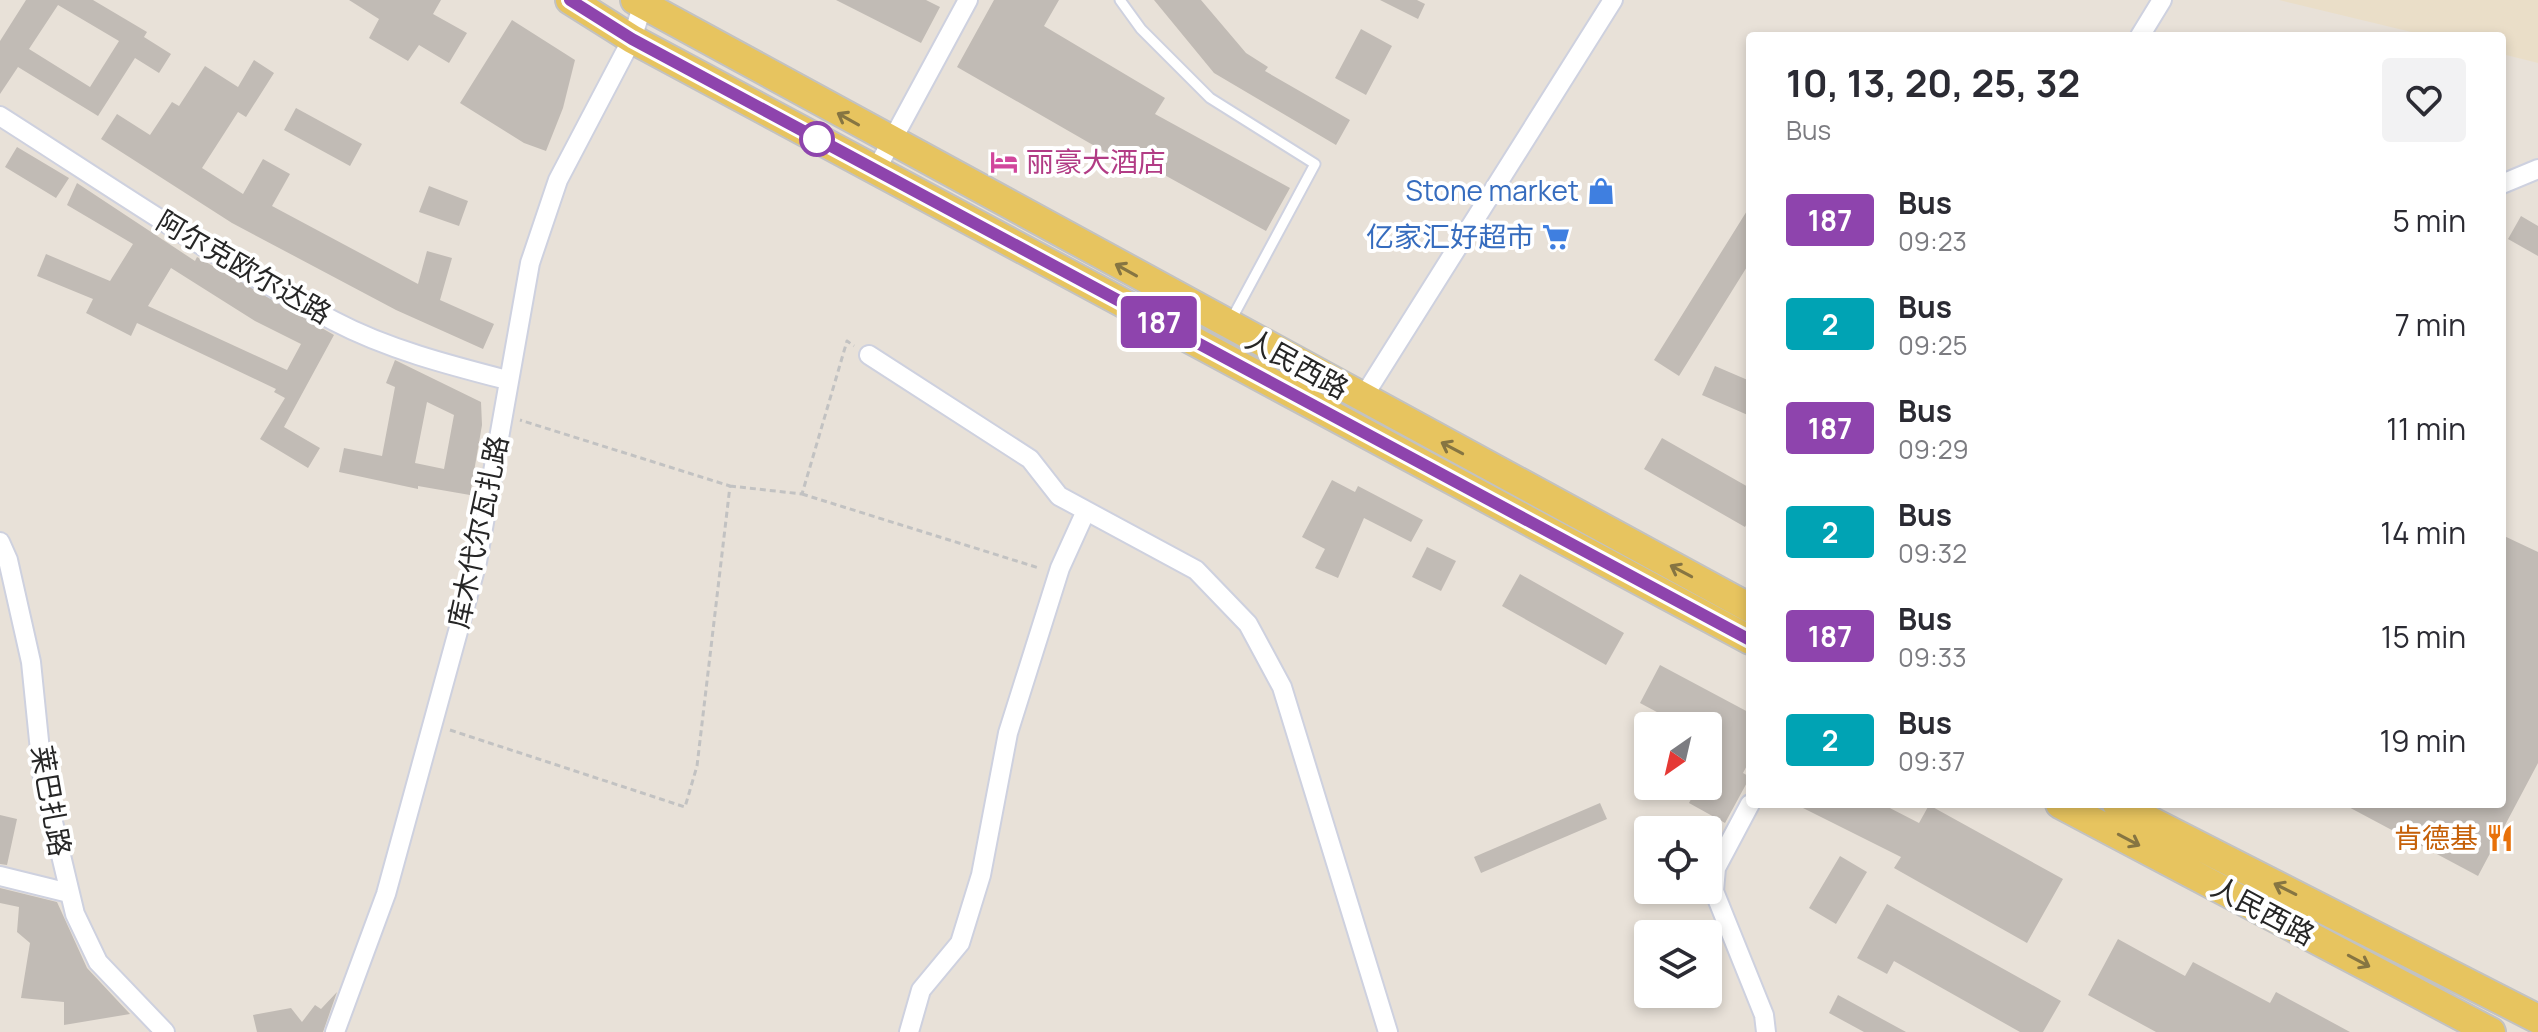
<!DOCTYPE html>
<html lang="en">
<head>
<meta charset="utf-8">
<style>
	body { margin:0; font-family:Manrope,"Noto Sans SC",sans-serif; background:#f2f2f3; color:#2b2b33; height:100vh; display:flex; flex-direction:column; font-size:30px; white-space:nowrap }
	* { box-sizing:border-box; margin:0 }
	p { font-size:26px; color:#7c7c81 }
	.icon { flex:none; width:44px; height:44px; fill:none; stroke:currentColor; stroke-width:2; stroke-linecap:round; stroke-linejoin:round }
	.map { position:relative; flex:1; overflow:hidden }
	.panel { position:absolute; left:1746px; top:32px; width:760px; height:776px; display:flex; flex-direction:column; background:#fff; border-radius:8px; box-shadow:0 4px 12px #0003 }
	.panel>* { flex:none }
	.badge { padding:0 16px; border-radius:6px; font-size:28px; line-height:52px }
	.needle { width:52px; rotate:214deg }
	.controls { position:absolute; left:1634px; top:712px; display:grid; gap:16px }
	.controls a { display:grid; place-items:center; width:88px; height:88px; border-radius:8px; background:#fff; box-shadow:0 4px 12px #0003; font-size:40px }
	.map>.badge { position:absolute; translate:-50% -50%; box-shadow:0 0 0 4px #fff }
	.round { display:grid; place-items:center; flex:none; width:84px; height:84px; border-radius:8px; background:#f2f2f3 }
	.headline { display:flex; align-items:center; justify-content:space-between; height:136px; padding:0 40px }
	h1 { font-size:38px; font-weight:700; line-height:60px }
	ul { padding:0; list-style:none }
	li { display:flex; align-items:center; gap:24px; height:104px; padding:0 40px }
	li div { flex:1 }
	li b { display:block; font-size:30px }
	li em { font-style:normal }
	li .badge { min-width:88px; font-weight:700; text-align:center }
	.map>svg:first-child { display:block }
	.education { fill:#eadec8 }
	.building { fill:#c1bbb5; fill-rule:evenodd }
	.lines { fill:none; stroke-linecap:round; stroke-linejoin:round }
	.lane-casing { stroke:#ced1df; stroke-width:13 }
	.street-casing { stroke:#ced1df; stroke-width:22 }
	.primary-casing { stroke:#c2c2c2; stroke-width:32 }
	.path { stroke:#c2c2c2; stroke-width:3; stroke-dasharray:6 4; stroke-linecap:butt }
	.lane { stroke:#fff; stroke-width:9 }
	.street { stroke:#fff; stroke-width:18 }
	.primary { stroke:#e7c45f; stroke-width:28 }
	.oneway { stroke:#867542 }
	.line-casing { stroke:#fff; stroke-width:18 }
	.line { stroke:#8e44ad; stroke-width:12 }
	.stop-dot { fill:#fff; stroke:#8e44ad; stroke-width:4 }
	.labels { text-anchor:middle; stroke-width:8; stroke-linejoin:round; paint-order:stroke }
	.hotel-label { font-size:28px; fill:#b23c85; stroke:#fff; text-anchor:start }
	.shop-label { font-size:28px; fill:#366cbe; stroke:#fff; text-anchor:end }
	.street-label { font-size:28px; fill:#262626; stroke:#fff }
	.food-label { font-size:28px; fill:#c56008; stroke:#fff; text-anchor:end }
</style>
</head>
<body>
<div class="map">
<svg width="2538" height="1032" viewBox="0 0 2538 1032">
	<rect width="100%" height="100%" fill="#e8e1d8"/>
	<path class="education" d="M2279 0H2538V63L2502 54V36H2428Z"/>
	<path class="building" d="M26 0H93L147 32 144 37 171 54 159 73 135 58 98 116 18 67 0 94V41ZM58 5 119 41 90 87 29 49Z
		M349 0H441L433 14 467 33 449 63 419 45 408 61 369 38 379 19Z
		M836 0H926L940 7 921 43Z
		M994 0H1059L1044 26 1165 98 1155 114 1290 188 1266 231 1130 156 1126 164 957 67Z
		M1154 0H1201L1246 53 1268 67 1265 71 1350 120 1336 145 1214 73Z
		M1380 0H1417L1425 4 1418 19Z
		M512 20 575 60 563 108 546 151 524 143 460 103Z
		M1361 29 1392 46 1366 95 1335 78Z
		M254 60 274 73 246 117 238 112 202 168 243 194 263 159 290 174 272 206 418 284 427 251 452 258 440 300 494 324 483 349 396 310 232 223 101 139 117 114 150 135 172 102 179 106 205 66 238 87Z
		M296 108 362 144 350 166 284 130Z
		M17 147 69 178 56 198 5 167Z
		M77 183 195 261 197 257 334 335 284 427 320 448 308 468 260 439 285 398 274 392 276 389 137 323 131 336 86 313 93 299 37 276 46 254 110 281 133 244 67 205ZM171 268 255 321 301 344 287 370 148 306Z
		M429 186 468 201 459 226 419 212Z
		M1750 206V262L1679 376 1654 360Z
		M2521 216 2538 226V256L2508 239Z
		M395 360 481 402 482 425 470 495 418 486V489L339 472 344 448 382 456 395 387 386 383ZM427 402 454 415 444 469 415 463Z
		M1715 366 1750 381V416L1702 395Z
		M1662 438 1750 488V518L1745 527 1644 469Z
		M1332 480 1355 492 1358 486 1423 520 1411 542 1364 518 1338 578 1315 568 1325 549 1302 537Z
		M2502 535 2538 552V763L2478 876 2343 804H2502Z
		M1427 547 1456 561 1441 591 1412 577Z
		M1520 574 1624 633 1606 665 1502 606Z
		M1660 665 1750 713V760L1743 773 1750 777 1725 823 1689 803 1698 786H1708V767L1720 745 1708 739V726H1683L1640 703Z
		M1600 803 1607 819 1481 873 1474 857Z
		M1795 804H1882L1919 823 1929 805 2063 879 2027 943 1894 868 1901 857Z
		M0 815 17 819 7 865 0 864Z
		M1840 856 1867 872 1836 924 1809 908Z
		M0 888 57 902 87 968 130 1014 64 1025V1002L21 998 30 943 17 932 19 907 0 903Z
		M1887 904 2061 1001 2043 1032H2020L1894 961 1887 974 1857 958Z
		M2118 939 2185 976 2193 962 2270 1003 2276 992 2350 1032H2156L2088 995Z
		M337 992 323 1032H257L253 1015 291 1008 302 1022 315 1005 321 1009Z
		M1838 995 1906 1032H1864L1829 1013Z"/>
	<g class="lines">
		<g class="lane-casing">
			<path id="lane" d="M1120 0 1141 29 1210 98 1315 164 1230 322"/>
		</g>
		<g class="street-casing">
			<path id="street" d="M2140 36 2162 0
				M0 116C110 186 218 261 334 321 387 349 449 365 507 380
				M876 170 968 0
				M2502 184 2538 169
				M869 355 1030 459 1059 496 1196 570 1248 624 1282 687 1388 1032
				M1362 399 1613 0
				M0 542 8 560 31 662 43 780 75 914 98 962 165 1032
				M1750 804 1716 868 1714 891 1764 1015 1766 1032
				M0 876 69 893
				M335 1032 386 894 477 562 530 263 558 180 632 39 644 0
				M909 1032 921 990 960 943 981 875 1008 733 1060 568 1085 513"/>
		</g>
		<g class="primary-casing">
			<path id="primary" d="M570 0 632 39 1750 640
				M635 0 1750 608
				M2060 804 2491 1032
				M2117 804 2538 1019"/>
		</g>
		<path class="path" d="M730 486 802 494 847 341 854 346
			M802 494 1039 568
			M450 730 685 807 697 766 730 486 520 420"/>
		<use href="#lane" class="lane"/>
		<use href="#street" class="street"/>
		<use href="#primary" class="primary"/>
	</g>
	<defs><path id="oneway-shaft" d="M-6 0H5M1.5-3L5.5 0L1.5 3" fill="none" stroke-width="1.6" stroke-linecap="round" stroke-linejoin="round" transform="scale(2)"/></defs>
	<g class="oneway">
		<use href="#oneway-shaft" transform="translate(848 119) rotate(-151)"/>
		<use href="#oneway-shaft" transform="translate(1126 270) rotate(-151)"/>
		<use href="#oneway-shaft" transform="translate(1452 448) rotate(-152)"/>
		<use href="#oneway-shaft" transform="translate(1681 571) rotate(-152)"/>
		<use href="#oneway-shaft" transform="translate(2129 840) rotate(28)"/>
		<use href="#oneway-shaft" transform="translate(2285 889) rotate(-153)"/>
		<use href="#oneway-shaft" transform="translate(2359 961) rotate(28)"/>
	</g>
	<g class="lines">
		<g class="line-casing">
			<path id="line" d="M570 0 632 39 1750 640"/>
		</g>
		<use href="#line" class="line"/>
	</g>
	<defs>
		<g id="hotel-bare" transform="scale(2.16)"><path d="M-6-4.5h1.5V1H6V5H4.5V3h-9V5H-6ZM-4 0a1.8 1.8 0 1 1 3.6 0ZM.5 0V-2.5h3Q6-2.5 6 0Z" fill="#d1479c" stroke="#fff" stroke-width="2.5" paint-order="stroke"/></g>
		<g id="shop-bare" transform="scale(2.16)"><path d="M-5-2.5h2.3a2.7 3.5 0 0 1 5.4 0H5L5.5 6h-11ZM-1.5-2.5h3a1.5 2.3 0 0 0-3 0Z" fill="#3f7fe0" stroke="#fff" stroke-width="2.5" paint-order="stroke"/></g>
		<g id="supermarket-bare" transform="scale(2.16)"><path d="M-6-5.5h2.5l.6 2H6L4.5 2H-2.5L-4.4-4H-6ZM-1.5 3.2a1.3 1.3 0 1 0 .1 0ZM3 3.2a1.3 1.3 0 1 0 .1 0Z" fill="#3f7fe0" stroke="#fff" stroke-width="2.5" paint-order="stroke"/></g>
		<g id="restaurant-bare" transform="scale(2.16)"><path d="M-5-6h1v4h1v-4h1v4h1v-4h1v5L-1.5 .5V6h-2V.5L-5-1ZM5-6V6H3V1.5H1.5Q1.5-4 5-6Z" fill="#e8710a" stroke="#fff" stroke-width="2.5" paint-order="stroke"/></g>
	</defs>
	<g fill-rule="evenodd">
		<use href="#hotel-bare" x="1004" y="162"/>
		<use href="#shop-bare" x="1601" y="191"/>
		<use href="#supermarket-bare" x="1556" y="237"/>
		<use href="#restaurant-bare" x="2500" y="838"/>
	</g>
	<circle class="stop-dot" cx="817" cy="139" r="16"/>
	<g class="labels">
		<g class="hotel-label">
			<text x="1026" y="172">丽豪大酒店</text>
		</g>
		<g class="shop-label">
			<text x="1579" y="201">Stone market</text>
			<text x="1534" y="247">亿家汇好超市</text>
		</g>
		<g class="street-label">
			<text transform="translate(244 267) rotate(30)" y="10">阿尔克欧尔达路</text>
			<text transform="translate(1297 364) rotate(29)" y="10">人民西路</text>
			<text transform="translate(478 532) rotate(-78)" y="10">库木代尔瓦扎路</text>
			<text transform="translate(51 801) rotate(80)" y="10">莱巴扎路</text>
			<text transform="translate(2263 911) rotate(28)" y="10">人民西路</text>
		</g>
		<g class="food-label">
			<text x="2478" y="848">肯德基</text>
		</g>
	</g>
</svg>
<div class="controls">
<a><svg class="needle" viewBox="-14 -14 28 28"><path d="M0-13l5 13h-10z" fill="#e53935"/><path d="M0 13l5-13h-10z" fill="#7c7c81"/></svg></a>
<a><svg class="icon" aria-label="locate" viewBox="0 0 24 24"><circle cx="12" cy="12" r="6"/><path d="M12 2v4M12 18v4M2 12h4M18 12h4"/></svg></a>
<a><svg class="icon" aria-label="layers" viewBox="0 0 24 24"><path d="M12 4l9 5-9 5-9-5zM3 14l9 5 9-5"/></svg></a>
</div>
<b class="badge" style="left:1159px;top:322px;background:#8e44ad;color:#fff">187</b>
<section class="panel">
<div class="headline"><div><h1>10, 13, 20, 25, 32</h1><p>Bus</p></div><a class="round"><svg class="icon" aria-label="heart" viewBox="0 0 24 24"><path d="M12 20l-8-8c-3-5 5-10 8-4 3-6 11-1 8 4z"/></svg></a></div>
<ul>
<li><span class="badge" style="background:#8e44ad;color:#fff">187</span><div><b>Bus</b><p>09:23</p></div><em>5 min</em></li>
<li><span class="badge" style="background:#00a3b4;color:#fff">2</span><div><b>Bus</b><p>09:25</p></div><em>7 min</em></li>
<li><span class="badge" style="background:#8e44ad;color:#fff">187</span><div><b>Bus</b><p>09:29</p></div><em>11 min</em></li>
<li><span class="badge" style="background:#00a3b4;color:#fff">2</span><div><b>Bus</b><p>09:32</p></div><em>14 min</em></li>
<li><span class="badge" style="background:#8e44ad;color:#fff">187</span><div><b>Bus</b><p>09:33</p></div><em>15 min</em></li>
<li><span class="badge" style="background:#00a3b4;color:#fff">2</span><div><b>Bus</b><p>09:37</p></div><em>19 min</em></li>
</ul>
</section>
</div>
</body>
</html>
